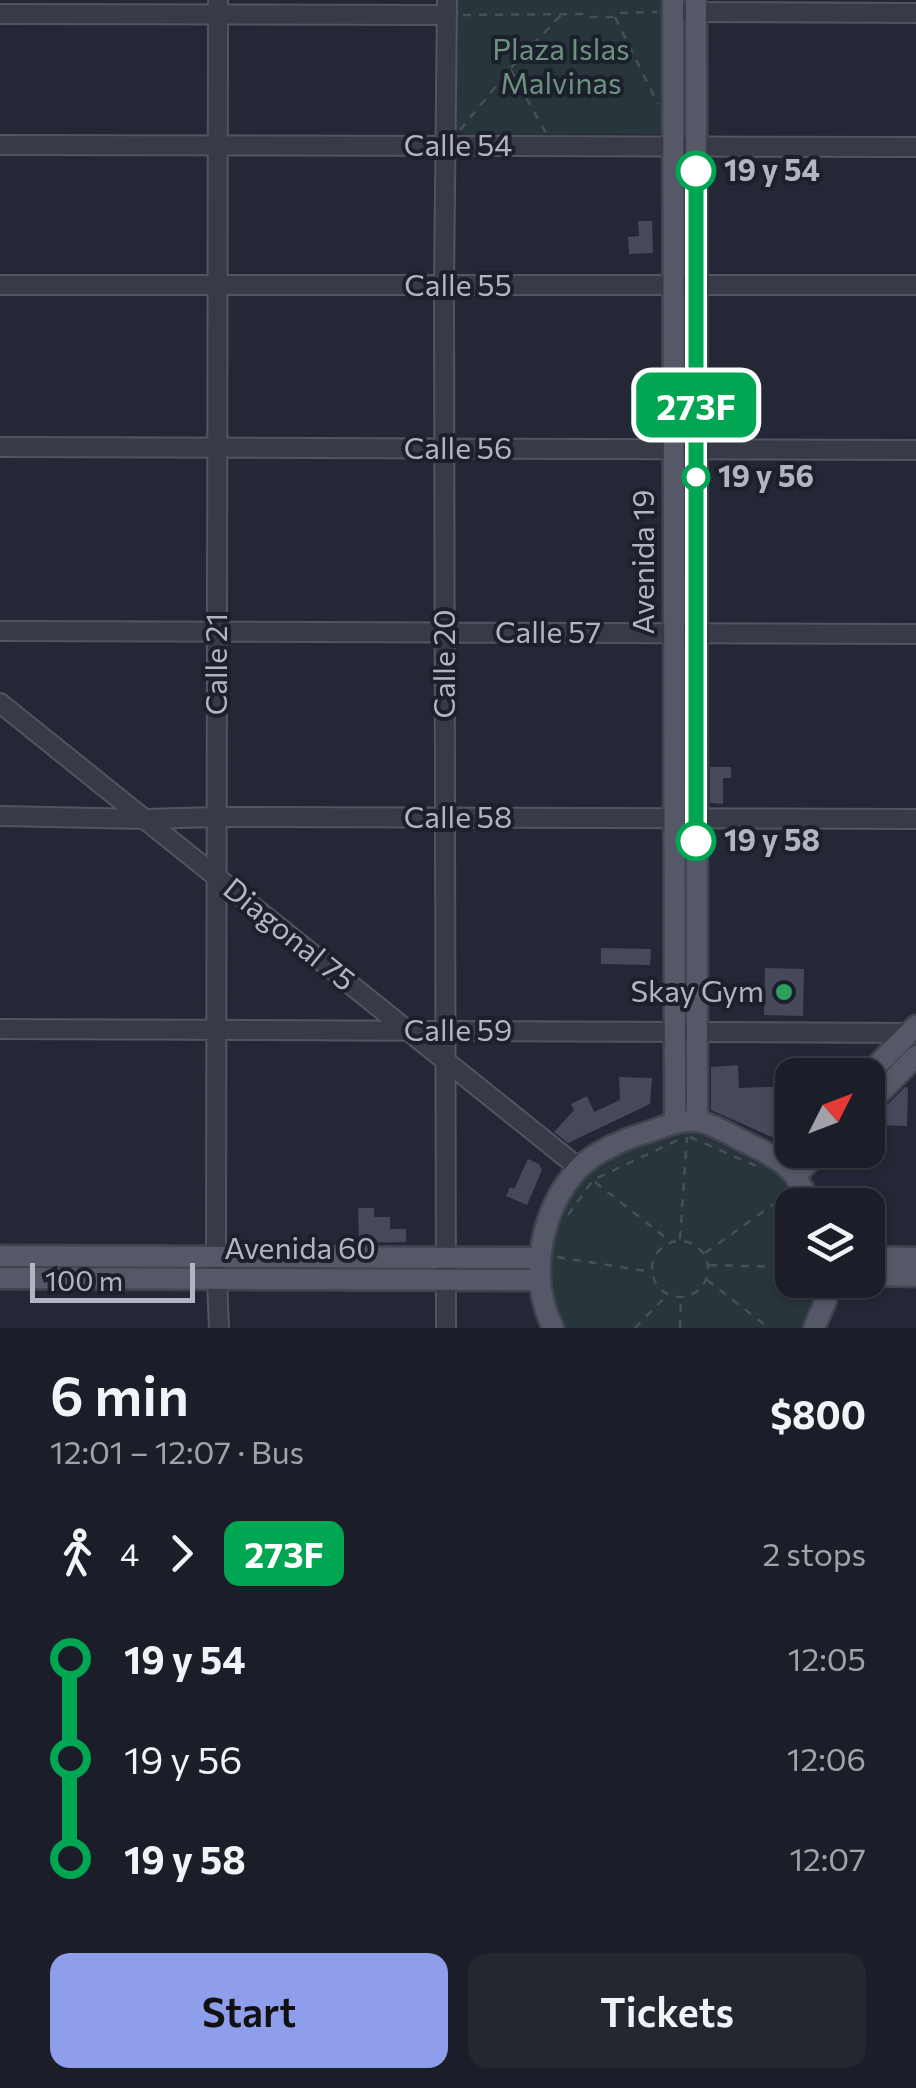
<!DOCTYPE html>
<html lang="en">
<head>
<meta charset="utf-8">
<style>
	body { margin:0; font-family:Commissioner,sans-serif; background:#242630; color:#f1f3f6; height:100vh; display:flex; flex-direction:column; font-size:38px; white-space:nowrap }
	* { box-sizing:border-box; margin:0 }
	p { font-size:32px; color:#a0a2a8 }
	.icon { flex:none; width:55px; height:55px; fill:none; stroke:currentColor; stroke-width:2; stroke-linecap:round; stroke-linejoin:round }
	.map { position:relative; height:1328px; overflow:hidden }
	.panel { display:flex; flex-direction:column; background:#1b1d28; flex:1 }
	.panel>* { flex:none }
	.badge { padding:0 20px; border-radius:15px; font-size:35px; line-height:65px }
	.needle { width:65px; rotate:48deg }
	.controls { position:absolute; left:775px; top:1058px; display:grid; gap:20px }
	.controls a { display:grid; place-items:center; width:110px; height:110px; border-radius:20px; background:#1b1d28; box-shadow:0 2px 8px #0004,0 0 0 2px #393b45; font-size:50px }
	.scale { position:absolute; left:30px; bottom:25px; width:165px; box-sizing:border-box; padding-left:10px; border:5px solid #b2b4c3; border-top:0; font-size:28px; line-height:35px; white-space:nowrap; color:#b2b4c3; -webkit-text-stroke:8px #1c1f2c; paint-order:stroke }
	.map>.badge { position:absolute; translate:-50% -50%; box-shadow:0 0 0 5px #fff }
	.legs { display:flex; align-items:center; gap:15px; height:110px; padding:0 50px; font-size:32px }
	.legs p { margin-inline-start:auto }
	.summary { display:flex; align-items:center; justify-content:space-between; height:170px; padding:0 50px }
	h1 { font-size:55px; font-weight:600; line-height:75px }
	.action { display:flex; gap:20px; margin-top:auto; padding:20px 50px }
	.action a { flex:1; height:115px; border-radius:20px; background:#8f9eeb; color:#111; font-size:40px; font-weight:600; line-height:115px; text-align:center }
	.action a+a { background:#242630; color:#f1f3f6 }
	ul { padding:0 50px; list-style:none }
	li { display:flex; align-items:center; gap:35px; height:100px; font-size:38px }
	li i { display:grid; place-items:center; width:15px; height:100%; margin:0 12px; background:currentColor }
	li i::after { content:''; width:25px; height:25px; margin:-12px; border:8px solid; border-radius:50%; background:#1b1d28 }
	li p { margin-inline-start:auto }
	li:first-child i { background:linear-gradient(#0000 50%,currentColor 0) }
	li:last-child i { background:linear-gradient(currentColor 50%,#0000 0) }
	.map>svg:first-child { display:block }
	.green { fill:#28353a }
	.building { fill:#45495b }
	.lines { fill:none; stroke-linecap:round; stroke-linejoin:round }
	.minor-casing { stroke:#525462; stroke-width:22 }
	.major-casing { stroke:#404350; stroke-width:25 }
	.path { stroke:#455057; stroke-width:2.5; stroke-dasharray:8 8; stroke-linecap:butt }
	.minor { stroke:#373a47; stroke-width:18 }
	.major { stroke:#555867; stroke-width:20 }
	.line-1-casing { stroke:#fff; stroke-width:22 }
	.line-1 { stroke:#00a651; stroke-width:15 }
	.stop-1-dot { fill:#fff; stroke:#00a651; stroke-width:5 }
	.leisure-dot { fill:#2e9e5b; stroke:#1c1f2c; stroke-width:4 }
	.labels { text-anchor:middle; stroke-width:8; stroke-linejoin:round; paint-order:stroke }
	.park-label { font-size:30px; fill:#6c917d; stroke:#1c1f2c }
	.street-label { font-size:30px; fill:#b2b4c3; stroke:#1c1f2c }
	.stop-label { font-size:30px; font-weight:bold; fill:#b2b4c3; stroke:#1c1f2c; text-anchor:start }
	.poi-label { font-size:30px; fill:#b2b4c3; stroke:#1c1f2c; text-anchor:end }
</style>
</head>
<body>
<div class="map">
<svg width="916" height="1328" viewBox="0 0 916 1328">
	<rect width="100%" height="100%" fill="#242736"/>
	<path class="green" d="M453 0H669V128L662 134 464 135 452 126Z
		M697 1127 779 1164 802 1205H792V1280H820L803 1328H560L543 1280 544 1249 567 1191 614 1147Z"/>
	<path class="building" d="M638 221H652L653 253 629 254 628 237 639 236Z
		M710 767H731V778H723V804L710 803Z
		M601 948 651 949 650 965 601 964Z
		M765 968 804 969 803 1016 764 1015Z
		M738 1065 739 1088 792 1086V1130L783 1142 711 1110V1067Z
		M619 1077 652 1078 650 1104 568 1143 554 1132 574 1110 571 1104 587 1096 594 1112 620 1100Z
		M905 1087 908 1088 907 1126 879 1125V1113Z
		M528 1159 539 1164 542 1170 527 1205 506 1196 510 1187 514 1189Z
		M358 1208H374V1217H390V1229H406V1242L359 1243Z"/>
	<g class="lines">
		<g class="minor-casing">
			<path id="minor" d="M218 0 216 1257 219 1328
				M673 12 916 13
				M0 14 447 15
				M0 145 916 147
				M0 285H916
				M0 447 916 450
				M0 631 916 634
				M0 703 579 1168
				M0 816 144 819 217 817 916 819
				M0 1029 916 1033
				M446 1328 444 286 447 0"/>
		</g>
		<g class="major-casing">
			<path id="major" d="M673 0 675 1123
				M696 0 697 1121
				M867 1075 916 1026
				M868 1105 916 1056
				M796 1175 820 1150
				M0 1256 539 1258
				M868 1257 916 1258
				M868 1275 916 1276
				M0 1278 539 1280
				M553 1328C528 1278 540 1211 578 1169 593 1153 624 1139 645 1133 661 1128 680 1119 697 1121 714 1124 732 1136 747 1143 784 1161 794 1167 811 1205
				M814 1328 826 1300 829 1280"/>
		</g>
		<path class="path" d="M463 15 586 14 588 17H615L619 13 657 12
			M615 17 658 104
			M511 68 561 15
			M460 130 510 69 546 133
			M690 1137 756 1166
			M595 1182 671 1242
			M568 1215 593 1180 678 1140
			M680 1239 687 1137
			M652 1269a28 28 0 1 1 56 0a28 28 0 1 1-56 0Z
			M705 1253 788 1194
			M557 1257 652 1272
			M709 1265 792 1267
			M707 1280 769 1328
			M635 1328 666 1296
			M680 1328 681 1300"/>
		<use href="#minor" class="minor"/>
		<use href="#major" class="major"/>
	</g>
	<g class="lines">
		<g class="line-1-casing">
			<path id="line-1" d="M696 171V841"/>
		</g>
		<use href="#line-1" class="line-1"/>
	</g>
	<g class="stop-1-dot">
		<circle cx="696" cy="171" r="18"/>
		<circle cx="696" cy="477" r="12"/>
		<circle cx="696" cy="841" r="18"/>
	</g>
	<circle class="leisure-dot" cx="784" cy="992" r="10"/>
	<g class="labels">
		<g class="park-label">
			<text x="561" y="60">Plaza Islas<tspan x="561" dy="34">Malvinas</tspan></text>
		</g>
		<g class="street-label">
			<text x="458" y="156">Calle 54</text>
			<text x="458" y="296">Calle 55</text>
			<text x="458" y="459">Calle 56</text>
			<text transform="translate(644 562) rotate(-90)" y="10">Avenida 19</text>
			<text x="548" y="643">Calle 57</text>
			<text transform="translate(217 664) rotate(-90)" y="10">Calle 21</text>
			<text transform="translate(445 664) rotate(-90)" y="10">Calle 20</text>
			<text x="458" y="828">Calle 58</text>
			<text transform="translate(289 935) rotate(39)" y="10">Diagonal 75</text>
			<text x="458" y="1041">Calle 59</text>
			<text x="300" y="1259">Avenida 60</text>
		</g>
		<g class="stop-label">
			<text x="724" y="181">19 y 54</text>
			<text x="718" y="487">19 y 56</text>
			<text x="724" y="851">19 y 58</text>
		</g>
		<g class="poi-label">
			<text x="764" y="1002">Skay Gym</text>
		</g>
	</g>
</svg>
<div class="controls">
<a><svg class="needle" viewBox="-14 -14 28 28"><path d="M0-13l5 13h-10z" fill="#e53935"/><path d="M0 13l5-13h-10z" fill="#a0a2a8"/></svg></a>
<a><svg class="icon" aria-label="layers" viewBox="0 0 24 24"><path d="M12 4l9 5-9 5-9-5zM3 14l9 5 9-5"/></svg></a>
</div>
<div class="scale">100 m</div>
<b class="badge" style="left:696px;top:405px;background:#00a651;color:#fff">273F</b>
</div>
<section class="panel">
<div class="summary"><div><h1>6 min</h1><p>12:01 – 12:07 · Bus</p></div><b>$800</b></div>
<div class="legs"><svg class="icon" aria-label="walk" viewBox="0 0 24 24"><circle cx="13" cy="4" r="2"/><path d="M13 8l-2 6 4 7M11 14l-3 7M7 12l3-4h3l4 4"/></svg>4<svg class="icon" aria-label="forward" viewBox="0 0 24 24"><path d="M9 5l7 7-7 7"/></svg><b class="badge" style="background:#00a651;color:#fff">273F</b><p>2 stops</p></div>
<ul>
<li><i style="color:#00a651"></i><b>19 y 54</b><p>12:05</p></li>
<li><i style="color:#00a651"></i><span>19 y 56</span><p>12:06</p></li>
<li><i style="color:#00a651"></i><b>19 y 58</b><p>12:07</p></li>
</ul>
<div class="action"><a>Start</a><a>Tickets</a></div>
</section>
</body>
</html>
